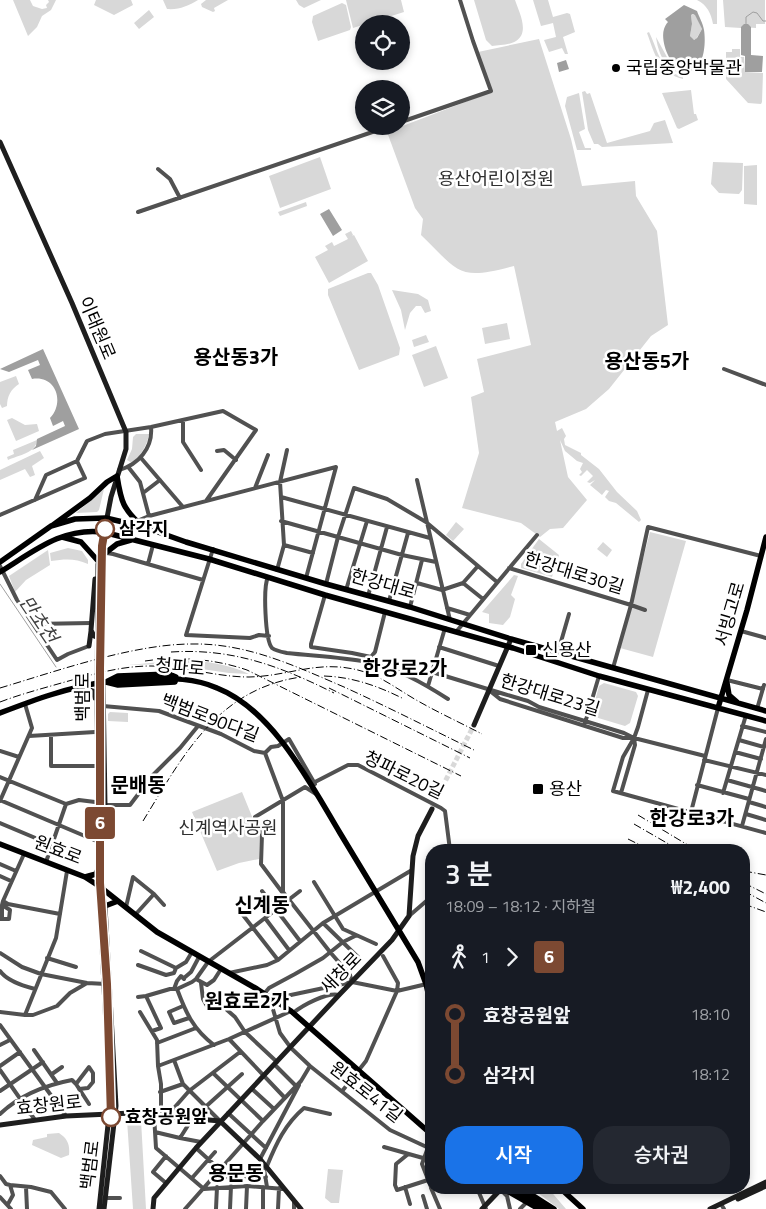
<!DOCTYPE html>
<html lang="ko">
<head>
<meta charset="utf-8">
<style>
	body { margin:0; font-family:"Titillium Web","Noto Sans KR",sans-serif; background:#242831; color:#f1f3f6; height:100vh; display:flex; flex-direction:column; font-size:19px; white-space:nowrap }
	* { box-sizing:border-box; margin:0 }
	p { font-size:16px; color:#9ea1a6 }
	.icon { flex:none; width:28px; height:28px; fill:none; stroke:currentColor; stroke-width:2; stroke-linecap:round; stroke-linejoin:round }
	.map { position:relative; flex:1; overflow:hidden }
	.side { position:absolute; left:425px; top:844px; width:325px; height:350px; display:flex; flex-direction:column; background:#171b24; border-radius:20px; box-shadow:0 2px 8px #0003 }
	.side>* { flex:none }
	.badge { padding:0 10px; border-radius:4px; font-size:18px; line-height:32px }
	.buttons { position:absolute; left:355px; top:15px; display:grid; gap:10px }
	.buttons a { display:grid; place-items:center; width:55px; height:55px; border-radius:50%; background:#171b24; box-shadow:0 2px 8px #0003; font-size:25px }
	.map>.badge { position:absolute; translate:-50% -50%; box-shadow:0 0 0 2px #fff }
	.legs { display:flex; align-items:center; gap:8px; height:55px; padding:0 20px; font-size:16px }
	.legs p { margin-inline-start:auto }
	.headline { display:flex; align-items:center; justify-content:space-between; height:85px; padding:0 20px }
	h1 { font-size:28px; font-weight:600; line-height:38px }
	.primary-button { display:flex; gap:10px; margin-top:auto; padding:10px 20px }
	.primary-button a { flex:1; height:58px; border-radius:20px; background:#1a73e8; color:#fff; font-size:20px; font-weight:600; line-height:58px; text-align:center }
	.primary-button a+a { background:#242831; color:#f1f3f6 }
	ul { padding:0 20px; list-style:none }
	li { display:flex; align-items:center; gap:18px; height:60px; font-size:19px }
	li i { display:grid; place-items:center; width:8px; height:100%; margin:0 6px; background:currentColor }
	li i::after { content:''; width:12px; height:12px; margin:-6px; border:4px solid; border-radius:50%; background:#171b24 }
	li p { margin-inline-start:auto }
	li:first-child i { background:linear-gradient(#0000 50%,currentColor 0) }
	li:last-child i { background:linear-gradient(currentColor 50%,#0000 0) }
	.map>svg:first-child { display:block }
	.green { fill:#d8d8d8 }
	.water { fill:#9f9f9f; fill-rule:evenodd }
	.lines { fill:none; stroke-linecap:round; stroke-linejoin:round }
	.stream { stroke:#9f9f9f; stroke-width:1 }
	.secondary-tunnel { stroke:#d9d9d9; stroke-width:5; stroke-dasharray:5 2.5; stroke-linecap:butt }
	.street { stroke:#515151; stroke-width:4 }
	.secondary { stroke:#1e1e1e; stroke-width:5 }
	.primary { stroke:#000; stroke-width:5.5 }
	.rail { stroke:#000; stroke-width:1; stroke-dasharray:8 2.5 1 2.5; stroke-linecap:butt }
	.line-1-casing { stroke:#fff; stroke-width:11 }
	.line-1 { stroke:#7c4932; stroke-width:8 }
	.poi-dot { fill:#000; stroke:#fff; stroke-width:2 }
	.stop-1-dot { fill:#fff; stroke:#7c4932; stroke-width:2.5 }
	.labels { text-anchor:middle; stroke-width:5; stroke-linejoin:round; paint-order:stroke }
	.poi-label { font-size:18px; fill:#000; stroke:#fff; text-anchor:start }
	.park-label { font-size:18px; fill:#2f2f2f; stroke:#fff }
	.street-label { font-size:18px; fill:#000; stroke:#fff }
	.stop-label { font-size:18px; font-weight:bold; fill:#000; stroke:#fff; text-anchor:start }
	.water-label { font-size:19px; font-style:italic; fill:#404040; stroke:#fff }
	.quarter-label { font-size:20px; font-weight:bold; fill:#000; stroke:#fff }
</style>
</head>
<body>
<div class="map">
<svg width="766" height="1209" viewBox="0 0 766 1209">
	<rect width="100%" height="100%" fill="#fff"/>
	<path class="green" d="M13 0H30L33 6 42 9 47 8 46 5 49 2 48 0H56L51 10 42 16 37 27 28 36Z
		M96 0H131L133 5 114 15 94 5Z
		M163 0H198C188 6 179 10 167 9Z
		M206 0H228L214 8 215 11 213 12 202 7 201 4Z
		M296 0H321L304 8 299 5Z
		M346 0H401L404 12 353 28Z
		M474 0H515C519 12 530 32 516 41 510 45 499 45 492 46L486 40Z
		M533 0H548L553 17 567 13 570 14 575 32 563 37 568 54H565L562 48 549 52 544 40 556 37 553 23 541 26Z
		M697 0H717V24H713C711 13 707 5 697 0Z
		M723 0H765V24H756V28L741 27V28L725 27Z
		M342 3 346 5 351 27 350 30 318 41 312 22 313 16Z
		M149 10 154 17 139 29 134 23Z
		M695 14 702 29 696 39 693 40 690 36 692 24 691 15Z
		M649 32C659 52 659 70 683 77V79C659 73 655 55 647 33Z
		M656 37 673 68 679 73C664 67 658 52 656 37Z
		M539 39 571 139 582 186 635 181 636 196 657 231 668 325 651 336 609 389 586 409 555 422 557 431 562 428 566 436 564 439 565 445 581 453V455L599 469 617 492 637 511 641 520 639 522 616 503 609 501 605 497 609 491 606 490 602 495 590 485 595 480 590 483 587 482 593 476 587 470 581 476 579 475 582 472 580 469 583 463 577 461 565 451 560 440 568 477 587 500 563 528 550 529 540 537 521 523 462 508 479 453 471 397 484 392 477 359 531 345 514 266C458 281 460 273 421 235L423 219 415 208 387 132 491 92 478 52Z
		M732 49H740V57H744L745 72 763 73 762 102 761 104 748 103 726 79V52H732Z
		M691 90 694 114H696L698 120 679 129 677 128 662 93Z
		M585 91 587 94 590 93 607 143 650 131 654 123 665 120 673 143 602 147 598 144H594L588 130 582 92Z
		M579 93 585 129 579 132 585 148H591V150H577L565 106 567 97Z
		M320 157 331 189 280 208 269 176Z
		M713 162 743 163 742 190 739 194 719 193 711 184Z
		M757 165V205L744 204V166Z
		M306 202 307 206 280 216 278 212Z
		M351 231 353 235 352 236 354 235 368 261 329 283 315 257 328 250 325 246 332 242 334 246 348 239 345 234Z
		M368 273H371L378 285 400 348 399 355 359 370 328 295V289Z
		M392 290 418 294 428 300 431 311 425 313 421 306H416L410 313 405 330 401 310Z
		M507 323 510 339 485 344 482 328Z
		M426 335 429 342 414 347 412 340Z
		M436 346 448 378 424 387 412 355Z
		M16 376 19 384C11 389 7 396 7 406L2 408 0 404V382Z
		M12 418 25 425 37 424 39 431 16 441 7 420Z
		M136 434H149C147 446 141 455 132 463L127 460 132 449 133 437Z
		M37 440C36 453 19 455 8 460L7 457 14 454 13 450Z
		M40 451 44 458 32 466 35 475 30 477 25 469 0 480V470Z
		M104 489 99 510 97 512 76 513Z
		M456 522 464 529 453 541 446 535Z
		M650 532 686 541 653 657 620 648Z
		M539 539 559 555 552 577 521 568V564Z
		M603 542 612 550 607 557 597 549Z
		M68 548 82 551 88 560V564C75 558 65 559 51 561L50 553Z
		M48 550 50 565 26 580 15 592 9 576Z
		M514 575 518 576 511 595 515 599 510 617 503 625 489 623V614L482 612Z
		M183 660C206 661 228 664 249 674L229 673 168 664 128 665Z
		M604 683 636 692 638 696 630 723 625 726 595 717 592 712 599 686Z
		M110 712 128 713V722L108 721V714Z
		M242 792 260 836 259 859 239 863 217 871 192 812Z
		M127 1120H141L146 1209H133Z
		M59 1133C68 1139 70 1145 69 1155L61 1158 32 1145 33 1140 47 1137V1134Z
		M328 1169 343 1170 339 1203H331L325 1198Z
		M539 1188H548L566 1209H559L538 1193Z"/>
	<path class="water" d="M684 5 697 11C699 17 703 23 704 30 706 42 705 74 685 71 670 69 660 41 664 29 665 26 666 24 668 22L665 19ZM693 14 695 15 702 29 697 38 694 40 690 36 692 24 691 15Z
		M744 24H748L751 27V55L763 56 762 72H745V56L741 55V27Z
		M566 60 569 69 559 72 557 63Z
		M329 209 342 230 333 236 320 214Z
		M43 349 79 429 32 450 36 446 37 439 65 426 63 421 53 426 50 418C65 402 56 375 32 379L28 370 40 365 38 360 9 372 0 369Z"/>
	<g class="lines">
		<path class="stream" d="M746 24V17L753 12 757 13 763 21H766
			M0 584 56 667"/>
		<path class="secondary-tunnel" d="M432 807 474 725"/>
		<path class="street" d="M401 122 491 91 473 41 460 0
			M158 169 170 179 180 198
			M138 212 390 126
			M724 369 766 385
			M183 420V442L201 470
			M217 451 224 450 236 460
			M141 458 183 507
			M77 461 87 441 105 434 151 427 223 411 256 430 206 501
			M129 468 140 482 149 516
			M119 470C138 465 153 448 151 427
			M417 480 450 620
			M255 488 268 455
			M143 493 160 480
			M281 497 430 538
			M0 515 85 478 77 461 46 475 35 500
			M137 521 149 516 336 467 306 578
			M281 521 402 555 436 562
			M284 545 313 553
			M213 549 186 635 250 638 259 635 269 636
			M107 553 113 554 203 580
			M148 564 153 545
			M0 566 17 600 33 624 91 623
			M509 568 631 605 648 527 761 556
			M277 570 284 545 280 482 287 450
			M268 577C263 587 265 640 272 648 276 651 282 652 287 653 314 656 341 657 367 662 397 668 423 683 448 699
			M417 583 442 590 463 583 478 566
			M463 583 483 599
			M326 584 338 537 354 488 387 499 426 522 497 582
			M346 590 367 521
			M325 595 311 644V647L352 653 371 657
			M368 596 387 527
			M389 601 408 533
			M410 607 422 560
			M447 608 470 615
			M33 624 57 660 68 654 89 646
			M741 631 766 638
			M456 632 537 535
			M439 647 499 666
			M558 652 569 614
			M370 658 375 652 385 612
			M613 668 631 605 645 610
			M432 672 504 694 528 701 539 707 624 733 634 738 705 756
			M727 680 763 689
			M428 686 445 628
			M648 690 638 727 634 738 623 757 613 791 766 833
			M490 691 500 699 623 738H632
			M103 706 159 711 221 734 254 751 265 753 283 801V892L330 952 350 975 352 982
			M757 709 764 685
			M585 723 599 676
			M742 726 766 732
			M51 735V766H95
			M29 736 95 732
			M739 740 764 747
			M0 751 19 757
			M735 752 761 759
			M265 753 271 747 278 746 289 739 315 784
			M704 760 766 775
			M0 777 66 804 79 800 95 802
			M727 780 766 791
			M315 782 348 765H358L441 808 445 811 450 850
			M697 785 749 799
			M621 793 635 745 634 738
			M723 793 746 715
			M0 800 99 842
			M0 801 32 728 25 704
			M749 802 766 807
			M105 805H130L152 776 180 748 198 726
			M691 812 718 708
			M746 814 766 820
			M0 823 52 845
			M742 826 766 739
			M24 854 3 901 8 904 60 914
			M46 862 66 804
			M0 864 16 871
			M0 876 11 881
			M314 882 343 929 376 944
			M262 891 300 941
			M282 892 261 864 262 834 255 817 305 787 316 794
			M126 907 133 877 154 894 164 905
			M239 910 278 960
			M135 915 154 894
			M409 916 431 897
			M265 918 289 950
			M0 919H9L10 910 2 905 3 901
			M2 919V905
			M323 923 360 959
			M0 953 22 967 41 974 87 983 106 984
			M47 958 76 967
			M138 965 166 975 174 973 176 968 141 951
			M176 968 186 962 192 952
			M0 971C7 981 23 986 35 989
			M229 973 267 965 278 960 323 923 412 870
			M184 978 191 972 199 957
			M196 979 207 985 214 980 221 969
			M201 983 203 999 207 1006
			M431 983 397 991 352 982 272 999V1006L280 1033 291 1048 310 1066 390 1130 431 1149
			M174 989 177 981 181 976 184 979
			M177 989C186 1013 193 1029 214 1045
			M264 994 269 988 295 974 323 958 343 942 355 936
			M146 996 161 1028 152 1031
			M138 997 146 996 170 989H177L192 982 196 979 208 962 300 891
			M183 1006 169 1012 174 1023 189 1018
			M227 1010 235 1017 245 1032 277 1062
			M0 1012 25 1015H33L57 1006 70 993 87 983
			M140 1012 157 1040 158 1066 161 1084V1116
			M293 1013C303 1005 327 992 339 995
			M25 1015 56 938 67 871
			M0 1025 66 1116
			M229 1039 285 1098
			M157 1043 196 1028
			M0 1045 10 1040
			M34 1050 57 1083
			M174 1060 183 1084 220 1121
			M275 1065 296 1086
			M0 1066 20 1052
			M158 1066 229 1039 291 1011
			M0 1070 35 1120
			M213 1073 263 1121
			M52 1074 62 1067
			M76 1084 89 1067 93 1073V1082L88 1088 79 1089
			M252 1089 274 1109
			M343 1090 366 1061 397 991 398 983 383 956
			M0 1091 43 1062
			M160 1092 183 1084
			M228 1113 266 1148
			M0 1114C20 1095 46 1085 72 1080L76 1084 89 1104
			M30 1114 54 1101
			M154 1115 156 1148 204 1189 247 1186 284 1189
			M167 1116 189 1091 240 1052
			M155 1132 180 1138
			M431 1139 422 1164 431 1187
			M201 1142 180 1138 192 1119 242 1074
			M384 1147 423 1158
			M196 1148 220 1170
			M407 1155 396 1164 395 1185 397 1190 428 1180
			M260 1159 299 1085
			M267 1166C276 1144 285 1124 304 1108L330 1114
			M264 1169 267 1187
			M0 1176 6 1184 10 1185 13 1195 8 1204
			M192 1178 215 1152
			M212 1179 234 1176 266 1177
			M166 1183 153 1172 166 1156
			M10 1185 31 1187 51 1192 65 1209
			M26 1187 27 1209
			M405 1187 410 1204
			M431 1188 440 1209
			M477 1188 486 1209
			M501 1190 507 1196 510 1209
			M423 1196 427 1209
			M0 1197 11 1209
			M106 1198H120
			M294 1201V1209
			M721 1204 724 1209
			M185 1209 263 1121 301 1081 310 1066
			M216 1209 217 1187
			M230 1209 231 1186
			M246 1209 247 1186
			M263 1209V1187
			M278 1209 279 1188
			M520 1209 527 1202"/>
		<path class="secondary" d="M0 142 72 303 126 432V449L111 497 99 559
			M95 579 91 630 94 636 99 638
			M89 646 91 631
			M81 687 93 691 95 698
			M474 725 511 639
			M100 828 104 819 105 806 103 682
			M102 893 105 906 116 1106 104 1209
			M0 1125 66 1116 132 1113 220 1121 260 1159 301 1209
			M738 1199 766 1186
			M99 1209 110 1106 99 886V830L98 564 97 712 99 830
			M153 1209 154 1198 196 1148 339 995 392 940 409 916 413 856 418 836 432 809
			M482 1209 502 1188
			M710 1209 766 1182"/>
		<path class="primary" d="M53 525 90 498 107 482 117 476C121 502 123 509 143 527
			M62 537 81 542 99 562
			M99 558 117 544 131 540
			M0 562 51 526 75 519 106 518 144 527 186 542 326 584 410 607 511 639 766 711
			M0 572C33 552 62 527 103 532L209 559 325 595 513 648 599 676 766 721
			M169 674 176 677 175 682 118 685 106 682 118 676Z
			M727 683 729 695 737 702
			M718 708 747 610 766 537
			M0 713C34 700 69 687 105 682 119 680 133 680 147 679 171 678 195 678 217 688 273 710 310 783 340 833 366 876 392 919 418 962L426 984 431 1006
			M0 844 85 877 99 886 157 932 257 989 291 1011 431 1134
			M85 877 96 874 99 867
			M105 906 118 901
			M502 1188 539 1209
			M513 1188 547 1209
			M521 1188 554 1209
			M560 1188 583 1209"/>
		<path class="rail" d="M171 652C232 648 280 666 334 693
			M145 661C179 656 215 659 247 670L461 776
			M324 676C353 677 378 686 404 699
			M0 688C57 671 133 644 192 644 247 643 295 666 344 687 388 707 431 729 474 750
			M329 688 470 758
			M0 702C21 694 44 688 65 682 94 674 121 666 151 666 184 666 216 677 249 677 292 676 320 658 365 672 384 678 400 691 418 701 439 713 461 723 482 734
			M638 815 696 850
			M143 821C183 756 217 689 301 677
			M634 824 679 850
			M628 839 650 850
			M744 871 766 875
			M744 883 766 894
			M744 891 766 903
			M744 904 766 912"/>
	</g>
	<g class="lines">
		<g class="line-1-casing">
			<path id="line-1" d="M105 529 102 546 100 668V883L107 984 111 1117"/>
		</g>
		<use href="#line-1" class="line-1"/>
	</g>
	<g class="poi-dot">
		<circle cx="616" cy="68" r="5"/>
		<rect x="525" y="644" width="12" height="12" rx="2.5"/>
		<rect x="532" y="783" width="12" height="12" rx="2.5"/>
	</g>
	<g class="stop-1-dot">
		<circle cx="105" cy="529" r="9"/>
		<circle cx="111" cy="1117" r="9"/>
	</g>
	<g class="labels">
		<g class="poi-label">
			<text x="626" y="74">국립중앙박물관</text>
			<text x="542" y="656">신용산</text>
			<text x="549" y="795">용산</text>
		</g>
		<g class="park-label">
			<text x="496" y="185">용산어린이정원</text>
			<text x="228" y="834">신계역사공원</text>
		</g>
		<g class="street-label">
			<text transform="translate(97 328) rotate(67)" y="6">이태원로</text>
			<text transform="translate(574 573) rotate(17)" y="6">한강대로30길</text>
			<text transform="translate(383 584) rotate(16)" y="6">한강대로</text>
			<text transform="translate(730 614) rotate(-74)" y="6">서빙고로</text>
			<text transform="translate(180 667) rotate(5)" y="6">청파로</text>
			<text transform="translate(550 695) rotate(17)" y="6">한강대로23길</text>
			<text transform="translate(83 697) rotate(-90)" y="6">백범로</text>
			<text transform="translate(210 718) rotate(21)" y="6">백범로90다길</text>
			<text transform="translate(404 775) rotate(26)" y="6">청파로20길</text>
			<text transform="translate(58 850) rotate(21)" y="6">원효로</text>
			<text transform="translate(341 973) rotate(-46)" y="6">새창로</text>
			<text transform="translate(366 1092) rotate(38)" y="6">원효로41길</text>
			<text transform="translate(49 1105) rotate(-6)" y="6">효창원로</text>
			<text transform="translate(90 1165) rotate(-83)" y="6">백범로</text>
		</g>
		<g class="stop-label">
			<text x="119" y="535">삼각지</text>
			<text x="125" y="1123">효창공원앞</text>
		</g>
		<g class="water-label">
			<text transform="translate(39 619) rotate(56)" y="7">만초천</text>
		</g>
		<g class="quarter-label">
			<text x="236" y="364">용산동3가</text>
			<text x="647" y="368">용산동5가</text>
			<text x="405" y="675">한강로2가</text>
			<text x="138" y="792">문배동</text>
			<text x="692" y="825">한강로3가</text>
			<text x="262" y="912">신계동</text>
			<text x="247" y="1008">원효로2가</text>
			<text x="236" y="1180">용문동</text>
		</g>
	</g>
</svg>
<div class="buttons">
<a><svg class="icon" aria-label="locate" viewBox="0 0 24 24"><circle cx="12" cy="12" r="6"/><path d="M12 2v4M12 18v4M2 12h4M18 12h4"/></svg></a>
<a><svg class="icon" aria-label="layers" viewBox="0 0 24 24"><path d="M12 4l9 5-9 5-9-5zM3 14l9 5 9-5"/></svg></a>
</div>
<b class="badge" style="left:100px;top:823px;background:#7c4932;color:#fff">6</b>
<section class="side">
<div class="headline"><div><h1>3 분</h1><p>18:09 – 18:12 · 지하철</p></div><b>₩2,400</b></div>
<div class="legs"><svg class="icon" aria-label="walk" viewBox="0 0 24 24"><circle cx="13" cy="4" r="2"/><path d="M13 8l-2 6 4 7M11 14l-3 7M7 12l3-4h3l4 4"/></svg>1<svg class="icon" aria-label="forward" viewBox="0 0 24 24"><path d="M9 5l7 7-7 7"/></svg><b class="badge" style="background:#7c4932;color:#fff">6</b></div>
<ul>
<li><i style="color:#7c4932"></i><b>효창공원앞</b><p>18:10</p></li>
<li><i style="color:#7c4932"></i><b>삼각지</b><p>18:12</p></li>
</ul>
<div class="primary-button"><a>시작</a><a>승차권</a></div>
</section>
</div>
</body>
</html>
